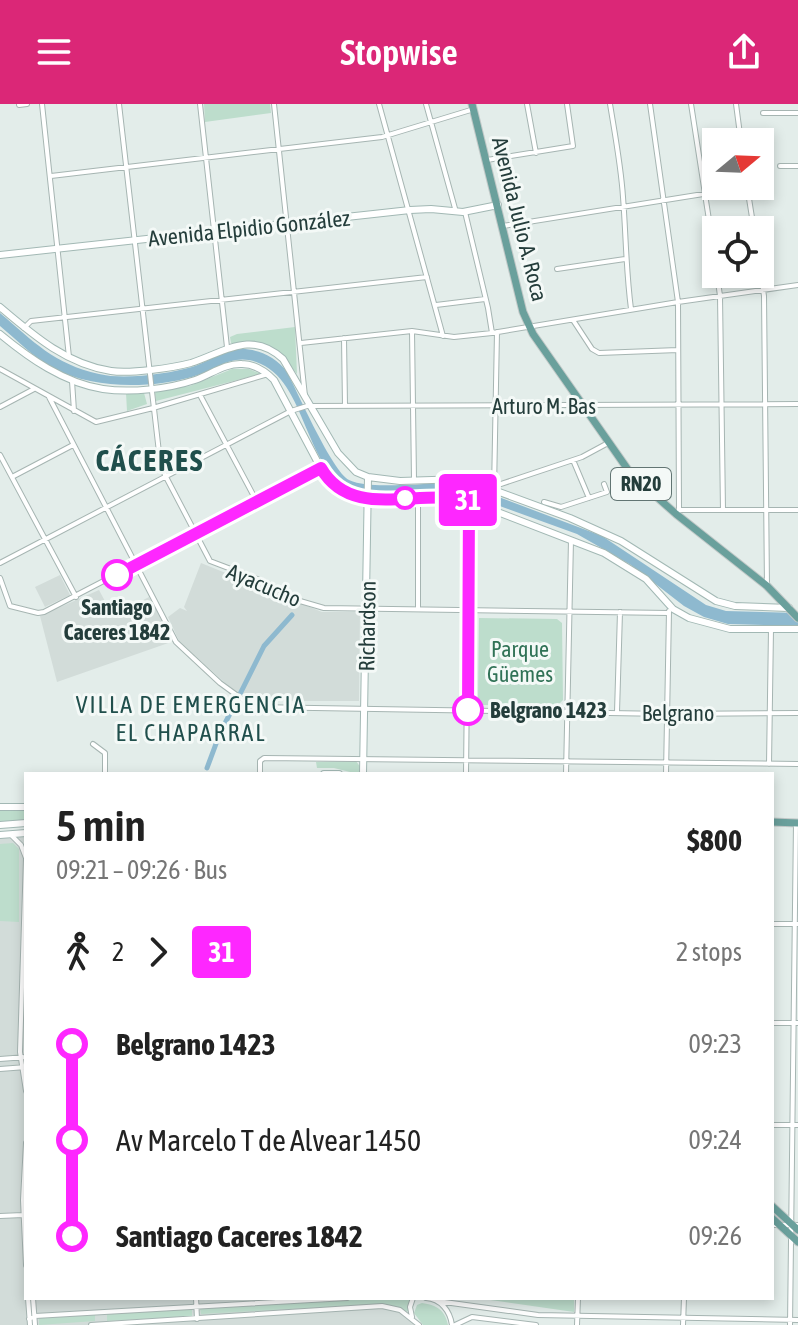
<!DOCTYPE html>
<html lang="en">
<head>
<meta charset="utf-8">
<style>
	body { margin:0; font-family:"Asap Condensed",sans-serif; background:#f2f2f2; color:#222; height:100vh; display:flex; flex-direction:column; font-size:30px; white-space:nowrap }
	* { box-sizing:border-box; margin:0 }
	p { font-size:26px; color:#767676 }
	.icon { flex:none; width:44px; height:44px; fill:none; stroke:currentColor; stroke-width:2; stroke-linecap:round; stroke-linejoin:round }
	.map { position:relative; flex:1; overflow:hidden }
	.details { position:absolute; left:24px; top:668px; width:750px; height:528px; display:flex; flex-direction:column; background:#fff; border-radius:0px; box-shadow:0 4px 12px #0003 }
	.details>* { flex:none }
	.badge { padding:0 16px; border-radius:6px; font-size:28px; line-height:52px }
	.needle { width:52px; rotate:71deg }
	.tools { position:absolute; left:702px; top:24px; display:grid; gap:16px }
	.tools a { display:grid; place-items:center; width:72px; height:72px; border-radius:0px; background:#fff; box-shadow:0 4px 12px #0003; font-size:40px }
	.map>.badge { position:absolute; translate:-50% -50%; box-shadow:0 0 0 4px #fff }
	.legs { display:flex; align-items:center; gap:12px; height:88px; padding:0 32px; font-size:26px }
	.legs p { margin-inline-start:auto }
	.head { display:flex; align-items:center; justify-content:space-between; height:136px; padding:0 32px }
	h1 { font-size:44px; font-weight:600; line-height:60px }
	ul { padding:0 32px; list-style:none }
	li { display:flex; align-items:center; gap:28px; height:96px; font-size:30px }
	li i { display:grid; place-items:center; width:12px; height:100%; margin:0 10px; background:currentColor }
	li i::after { content:''; width:20px; height:20px; margin:-10px; border:6px solid; border-radius:50%; background:#fff }
	li p { margin-inline-start:auto }
	li:first-child i { background:linear-gradient(#0000 50%,currentColor 0) }
	li:last-child i { background:linear-gradient(currentColor 50%,#0000 0) }
	header { display:flex; justify-content:space-between; align-items:center; height:104px; padding:0 32px; background:#db2777; color:#fff; font-size:36px; font-weight:600 }
	.map>svg:first-child { display:block }
	.built { fill:#d2dcd9 }
	.green { fill:#bdddcc }
	.water { fill:#8eb9cf }
	.lines { fill:none; stroke-linecap:round; stroke-linejoin:round }
	.canal { stroke:#8eb9cf; stroke-width:5 }
	.street-casing { stroke:#a6b5b2; stroke-width:6 }
	.secondary-casing { stroke:#a2b8b4; stroke-width:8 }
	.primary-casing { stroke:#c2c9c8; stroke-width:9 }
	.street { stroke:#fff; stroke-width:4 }
	.secondary { stroke:#fff; stroke-width:6 }
	.primary { stroke:#6aa09c; stroke-width:7 }
	.line-1-casing { stroke:#fff; stroke-width:18 }
	.line-1 { stroke:#fe27ff; stroke-width:12 }
	.stop-1-dot { fill:#fff; stroke:#fe27ff; stroke-width:4 }
	.labels { text-anchor:middle; stroke-width:6; stroke-linejoin:round; paint-order:stroke }
	.shield { fill:#f4f9f7; stroke:#627573; stroke-width:2 }
	.shield-label { font-size:20px; font-weight:bold; fill:#243d3b }
	.street-label { font-size:22px; fill:#243d3b; stroke:#f4f9f7 }
	.stop-label { font-size:22px; font-weight:bold; fill:#243d3b; stroke:#f4f9f7 }
	.park-label { font-size:22px; fill:#307256; stroke:#f4f9f7 }
	.neighbourhood-label { font-size:24px; letter-spacing:2px; fill:#204f4c; stroke:#f4f9f7 }
	.district-label { font-size:30px; font-weight:bold; letter-spacing:2px; fill:#204f4c; stroke:#f4f9f7 }
</style>
</head>
<body>
<header><svg class="icon" aria-label="menu" viewBox="0 0 24 24"><path d="M4 6h16M4 12h16M4 18h16"/></svg>Stopwise<svg class="icon" aria-label="share" viewBox="0 0 24 24"><path d="M12 15V3M7 8l5-5 5 5M5 13v7h14v-7"/></svg></header>
<div class="map">
<svg width="798" height="1221" viewBox="0 0 798 1221">
	<rect width="100%" height="100%" fill="#e3edea"/>
	<path class="built" d="M201 459 322 508H360L359 597H286L237 589 224 578 179 537 168 513 180 504 187 507 184 503Z
		M60 471 70 491 45 503 35 483Z
		M99 486 113 512 149 493 174 537 57 578 40 512Z
		M26 733V1194H410L407 1208 414 1221H0V734Z"/>
	<path class="green" d="M204 0H270L271 9 205 18Z
		M295 223 297 270 284 253 254 239H231L230 233 237 230Z
		M232 265H249L261 270 156 297 155 289 158 286 190 282Z
		M126 289H144L147 300 127 307Z
		M479 514 557 515 562 519 563 596 557 602 483 601 478 595Z
		M356 657 361 664 358 670 334 664H317L316 658Z
		M0 703H26V719L0 721Z
		M13 739 19 745V818L0 817V740Z
		M368 1194 412 1195 409 1208 381 1200 201 1210 200 1204Z
		M476 1194H574V1208Z
		M422 1199C437 1201 445 1206 448 1221H423L414 1209 417 1201Z
		M192 1205V1212L107 1217V1210Z
		M95 1211V1217L39 1221V1214Z"/>
	<path class="water" d="M0 209C34 238 54 260 99 270 123 276 168 270 192 263 206 259 218 249 232 246 252 242 275 251 287 268 298 289 332 367 349 376 364 383 388 381 405 381 426 381 446 376 467 381L602 432 706 501 726 507 798 509V522L728 520 704 513 684 502 631 461 577 430 464 389 363 391C304 377 310 282 261 260 233 247 217 266 192 273 148 285 93 285 53 264 34 254 17 236 0 222Z"/>
	<g class="lines">
		<path class="canal" d="M239 592 264 542 292 511
			M207 664 220 629 238 594"/>
		<g class="street-casing">
			<path id="street" d="M42 0 69 253
				M119 0 160 357 165 371 210 457 265 478 300 497 324 504 669 509
				M200 0 227 243
				M274 0 305 292
				M379 0 443 232
				M426 0 456 108
				M527 0 536 49
				M610 0C615 31 621 62 623 93 626 132 626 167 631 205
				M650 0 678 198 679 406 676 410
				M691 0 716 161
				M736 0 741 38
				M19 1 27 0
				M763 9H798
				M487 56 573 42 567 0
				M780 62H798
				M51 72 382 33 474 5
				M747 82 754 126
				M465 108 488 204 492 229
				M503 122 747 83
				M557 165 625 155
				M760 165 764 192 767 482
				M717 170 720 192 723 406
				M436 201 485 195
				M573 216 592 245 599 249 678 246
				M24 224 31 217 427 173
				M412 227 414 376
				M344 234 345 302
				M301 239 412 227 454 233 492 229 678 198 798 181
				M0 265 96 318 153 304 268 270
				M72 277 74 307
				M200 291 257 398
				M49 293 176 538 220 579 253 603 667 610 798 609
				M0 303 34 285
				M0 351 76 493
				M573 356 589 394
				M12 373 73 341
				M495 382 582 353 608 339
				M494 386 497 228
				M544 398 561 403 607 388 604 380
				M679 406H798
				M0 459 291 307 307 302 798 300
				M0 474 10 502 38 509 44 508 321 364
				M418 504V394
				M617 608 620 508
				M93 640 105 649V670
				M769 660 771 525
				M260 670V657L264 654 798 660
				M466 670 469 397
				M566 670 571 436
				M666 670 669 507
				M11 731 21 741 26 754 20 948 26 987
				M772 820H798
				M772 919H798
				M0 955 26 953
				M0 965 26 963
				M772 1021H798
				M26 1039 23 1096 26 1161
				M0 1112 23 1111
				M772 1121H798
				M28 1194 30 1221
				M33 1194 35 1221
				M196 1194 197 1215
				M426 1194C441 1195 450 1207 452 1221
				M437 1197 538 1211 798 1216
				M412 1213 410 1203 413 1194
				M29 1215 35 1212 347 1194
				M91 1221 382 1202 400 1206 419 1221
				M455 1221 472 1213 536 1221
				M577 1221 578 1194
				M683 1221 684 1194
				M790 1221 796 719"/>
		</g>
		<g class="secondary-casing">
			<path id="secondary" d="M0 151 410 106 431 105 463 108 498 101
				M0 203C33 231 66 260 111 267 130 270 172 264 191 259 223 249 251 225 283 255L338 349 356 368 368 373 400 377 464 375 570 414 621 437 716 497 735 502 789 504
				M0 230C29 254 64 279 103 285 131 289 168 285 195 276 210 271 225 259 242 260 255 260 265 267 274 276L325 372 342 388 361 394 452 393 469 397 604 449 646 475 673 505 689 514 730 525H798
				M324 670H339
				M363 670 368 373
				M0 703H26
				M0 721 26 719
				M0 731 26 729"/>
		</g>
		<g class="primary-casing">
			<path id="primary" d="M472 0 523 208 533 230 631 370 676 410 767 482 798 514
				M772 718 798 719
				M772 1102 798 1126
				M772 1114 798 1138"/>
		</g>
		<use href="#street" class="street"/>
		<use href="#secondary" class="secondary"/>
		<use href="#primary" class="primary"/>
	</g>
	<g class="lines">
		<g class="line-1-casing">
			<path id="line-1" d="M117 471 321 364C352 418 420 383 469 397L468 606"/>
		</g>
		<use href="#line-1" class="line-1"/>
	</g>
	<g class="stop-1-dot">
		<circle cx="405" cy="394" r="10"/>
		<circle cx="117" cy="471" r="14"/>
		<circle cx="468" cy="606" r="14"/>
	</g>
	<g class="labels">
		<rect class="shield" x="611" y="364" width="60" height="32" rx="6"/>
		<g class="shield-label">
			<text x="641" y="387">RN20</text>
		</g>
		<g class="street-label">
			<text transform="translate(520 115) rotate(76)" y="8">Avenida Julio A. Roca</text>
			<text transform="translate(249 124) rotate(-6)" y="8">Avenida Elpidio González</text>
			<text x="544" y="310">Arturo M. Bas</text>
			<text transform="translate(264 481) rotate(23)" y="8">Ayacucho</text>
			<text transform="translate(367 522) rotate(-89)" y="8">Richardson</text>
			<text x="678" y="617">Belgrano</text>
		</g>
		<g class="stop-label">
			<text x="117" y="511">Santiago<tspan x="117" dy="25">Caceres 1842</tspan></text>
			<text x="490" y="614" text-anchor="start">Belgrano 1423</text>
		</g>
		<g class="park-label">
			<text x="520" y="553">Parque<tspan x="520" dy="25">Güemes</tspan></text>
		</g>
		<g class="neighbourhood-label">
			<text x="191" y="609">VILLA DE EMERGENCIA<tspan x="191" dy="28">EL CHAPARRAL</tspan></text>
		</g>
		<g class="district-label">
			<text x="150" y="367">CÁCERES</text>
		</g>
	</g>
</svg>
<div class="tools">
<a><svg class="needle" viewBox="-14 -14 28 28"><path d="M0-13l5 13h-10z" fill="#e53935"/><path d="M0 13l5-13h-10z" fill="#767676"/></svg></a>
<a><svg class="icon" aria-label="locate" viewBox="0 0 24 24"><circle cx="12" cy="12" r="6"/><path d="M12 2v4M12 18v4M2 12h4M18 12h4"/></svg></a>
</div>
<b class="badge" style="left:468px;top:396px;background:#fe27ff;color:#fff">31</b>
<section class="details">
<div class="head"><div><h1>5 min</h1><p>09:21 – 09:26 · Bus</p></div><b>$800</b></div>
<div class="legs"><svg class="icon" aria-label="walk" viewBox="0 0 24 24"><circle cx="13" cy="4" r="2"/><path d="M13 8l-2 6 4 7M11 14l-3 7M7 12l3-4h3l4 4"/></svg>2<svg class="icon" aria-label="forward" viewBox="0 0 24 24"><path d="M9 5l7 7-7 7"/></svg><b class="badge" style="background:#fe27ff;color:#fff">31</b><p>2 stops</p></div>
<ul>
<li><i style="color:#fe27ff"></i><b>Belgrano 1423</b><p>09:23</p></li>
<li><i style="color:#fe27ff"></i><span>Av Marcelo T de Alvear 1450</span><p>09:24</p></li>
<li><i style="color:#fe27ff"></i><b>Santiago Caceres 1842</b><p>09:26</p></li>
</ul>
</section>
</div>
</body>
</html>
